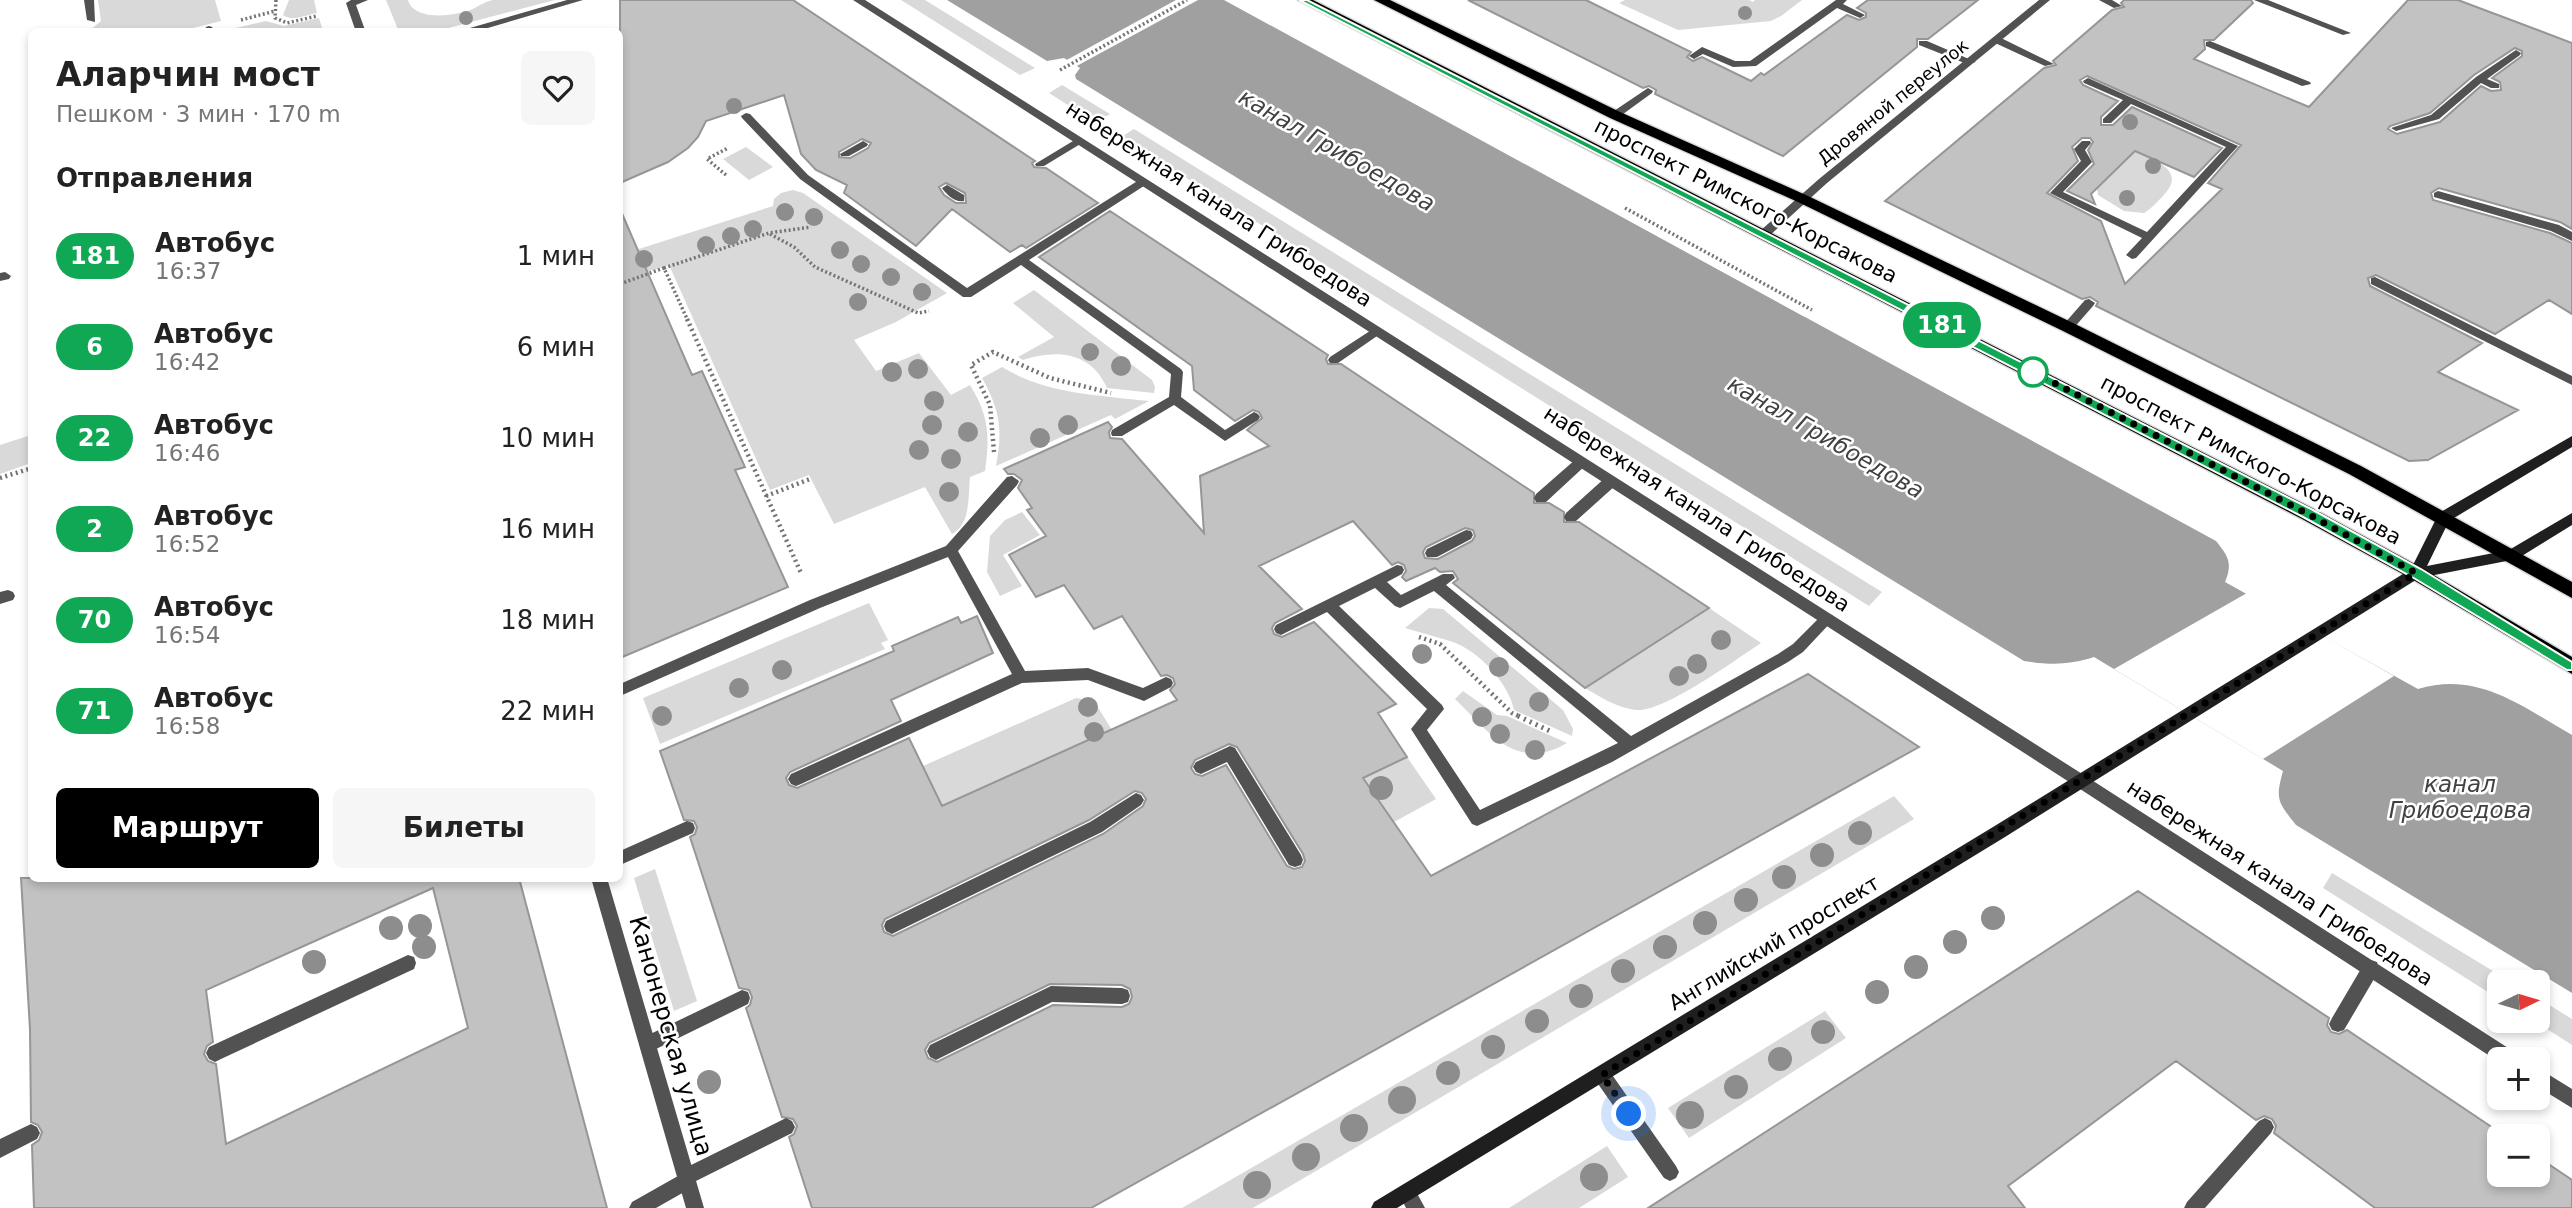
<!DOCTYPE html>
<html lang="ru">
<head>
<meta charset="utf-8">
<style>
	body { margin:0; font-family:"DejaVu Sans",sans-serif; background:#f6f6f6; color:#222; height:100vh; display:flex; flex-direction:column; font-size:26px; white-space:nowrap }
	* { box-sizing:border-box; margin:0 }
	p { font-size:23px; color:#767676 }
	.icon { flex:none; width:38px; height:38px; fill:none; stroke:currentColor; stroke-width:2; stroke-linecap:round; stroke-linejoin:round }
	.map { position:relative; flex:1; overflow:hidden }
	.side { position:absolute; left:28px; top:28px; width:595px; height:854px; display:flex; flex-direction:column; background:#fff; border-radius:10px; box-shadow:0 4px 10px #0003 }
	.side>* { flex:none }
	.badge { padding:0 14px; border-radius:23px; font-size:24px; line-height:46px }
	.needle { width:46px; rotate:85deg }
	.buttons { position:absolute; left:2487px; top:970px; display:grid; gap:14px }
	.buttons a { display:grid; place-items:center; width:63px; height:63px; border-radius:10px; background:#fff; box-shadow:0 4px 10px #0003; font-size:35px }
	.you { position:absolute; width:35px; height:35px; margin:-18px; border:5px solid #fff; border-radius:50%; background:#1a73e8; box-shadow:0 0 0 10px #1a73e833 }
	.map>.badge { position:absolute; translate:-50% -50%; box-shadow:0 0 0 4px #fff }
	h2 { padding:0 28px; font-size:26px; line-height:63px }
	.round { display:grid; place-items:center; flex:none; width:74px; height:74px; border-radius:10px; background:#f6f6f6 }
	.summary { display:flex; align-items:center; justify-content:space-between; height:119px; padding:0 28px }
	h1 { font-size:33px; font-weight:600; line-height:52px }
	.action { display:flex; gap:14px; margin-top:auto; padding:14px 28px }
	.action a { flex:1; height:80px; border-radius:10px; background:#000; color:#fff; font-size:28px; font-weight:600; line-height:80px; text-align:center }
	.action a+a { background:#f6f6f6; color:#222 }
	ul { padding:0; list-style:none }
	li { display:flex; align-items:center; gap:21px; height:91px; padding:0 28px }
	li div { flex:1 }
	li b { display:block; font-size:26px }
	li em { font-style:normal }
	li .badge { min-width:77px; font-weight:700; text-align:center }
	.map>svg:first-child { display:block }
	.green { fill:#d9d9d9 }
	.water { fill:#a0a0a0 }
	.pier { fill:#fff }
	.building { fill:#c2c2c2; stroke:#969696; stroke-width:2; fill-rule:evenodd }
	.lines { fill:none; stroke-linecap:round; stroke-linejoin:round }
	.primary-casing { stroke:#dbdbdb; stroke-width:3 }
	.path-far2 { stroke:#747474; stroke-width:3.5; stroke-dasharray:2 2.5; stroke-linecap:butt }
	.path-far1 { stroke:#747474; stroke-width:4.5; stroke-dasharray:2 3.5; stroke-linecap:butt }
	.path { stroke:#747474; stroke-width:5; stroke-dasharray:2 4.5; stroke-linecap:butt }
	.lane { fill:#525252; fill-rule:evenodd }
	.street { fill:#525252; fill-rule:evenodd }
	.secondary { fill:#1f1f1f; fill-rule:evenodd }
	.primary { fill:#000; fill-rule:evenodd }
	.tree { fill:#8d8d8d }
	.line { fill:#10a855; stroke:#fff; stroke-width:2 }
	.walk { stroke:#000; stroke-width:7; stroke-dasharray:0 12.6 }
	.stop-dot { fill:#fff; stroke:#10a855; stroke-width:3.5 }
	.labels { text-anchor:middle; stroke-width:5; stroke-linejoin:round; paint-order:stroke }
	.far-street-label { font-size:18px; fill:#000; stroke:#fff }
	.street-label { font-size:21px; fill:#000; stroke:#fff }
	.water-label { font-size:23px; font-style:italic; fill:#414141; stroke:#fff }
	.near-street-label { font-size:24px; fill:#000; stroke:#fff }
</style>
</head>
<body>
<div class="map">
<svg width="2572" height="1208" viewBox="0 0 2572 1208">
	<rect width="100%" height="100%" fill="#fff"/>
	<path class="green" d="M98 0H215L221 21 181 31H89L101 21Z
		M289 0H314L317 13C306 15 292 22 283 15Z
		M386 0H408C414 21 452 16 468 11 476 8 485 1 493 0 513 0 535 0 555 0L437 31 399 32Z
		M901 0H925L1035 68 1020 75Z
		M1625 0H1749L1753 2 1755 0H1802L1781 16 1771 21 1678 30 1619 3Z
		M319 18 323 31H223L266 21 284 26Z
		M1062 85 1110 114 1096 123 1049 93Z
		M1134 129 1882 592 1869 606 1121 137Z
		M746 147 773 167 749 180 723 159Z
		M2135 152C2157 161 2188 171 2162 197 2156 203 2151 209 2144 213L2124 211 2098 195 2097 189Z
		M793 190 803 193 947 293 896 322 854 340 876 371 919 353 951 395 970 385C989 416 990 436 985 471L970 477C968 497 971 524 952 534L925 487 834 524 809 475 770 490 669 265 620 281V255L773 206 774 199 781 193Z
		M1034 290 1152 380 1155 387 1154 393 1107 388C1091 352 1057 349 1023 360L1018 357 1054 337 1013 303Z
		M1002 367C1046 394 1098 395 1149 401L1115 419 1111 415 996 466C1003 430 1000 410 982 378Z
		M31 435V463L0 474V445Z
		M1022 512 1040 535 1003 555 1022 586 1000 596 987 572 990 536 1005 520Z
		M869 603 888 640 881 643 885 649 660 744 643 698Z
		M1429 608 1443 609 1563 710 1573 729 1572 736 1514 710C1509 684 1479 651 1453 642 1438 637 1421 633 1405 628Z
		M1709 608 1761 643C1735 660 1663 713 1636 710 1617 708 1601 697 1585 688Z
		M1463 691 1497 715 1507 716 1567 743C1516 773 1489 732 1455 699Z
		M1076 698 1094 701 1112 730 942 806 923 766Z
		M1407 757 1436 799 1394 822 1363 778Z
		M1894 796 1914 819 1253 1208H1182Z
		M655 869 697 1001 674 1011 634 878Z
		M2332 873 2511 982H2499V999L2323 888Z
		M2538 998 2572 1019V1045L2533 1020H2538Z
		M1825 1011 1846 1038 1689 1138 1668 1108Z
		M1607 1146 1628 1177 1579 1208H1509Z"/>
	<path class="water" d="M947 0H1224L2216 541C2228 556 2233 563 2225 582L2418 689C2478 671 2521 706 2572 735V993L2296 825C2278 802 2275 800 2283 771L2094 657C2069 665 2050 665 2024 661L1076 79 1075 75 1080 68 1064 58 1047 61Z"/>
	<path class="pier" d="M1176 0H1198L1073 68 1063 62Z
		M1620 212 1806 314H1807L1805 317 1617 214Z
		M2247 593 2394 676 2263 759 2114 669Z"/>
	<path class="building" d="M620 0H793L1035 161 1032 163 1034 167 1046 168 1098 203 1026 248 1022 245 1010 252 952 209 916 246 844 193 847 185 816 170 801 154 784 95 706 121 698 137 688 148 668 162 620 183ZM862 139 871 143 868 148 850 158 839 157V152ZM946 183 965 193 966 203H956L944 195 939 187Z
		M1468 0H1586L1691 52 1687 57 1693 61 1702 57 1751 81 1761 73 1764 75 1847 15 1859 20 1866 17V13L1857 8 1868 0H1978L1928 39H1917V47L1783 156 1655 94 1656 90 1649 86 1643 88Z
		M2124 0H2251L2253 3 2214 40H2204L2205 49 2194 59 2309 107 2408 0H2458L2572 43V229L2560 222 2439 188 2431 193 2433 200 2550 233 2572 243V314L2549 300 2495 334 2376 275 2368 278 2370 286 2482 343 2438 372 2518 410 2428 460 2409 461 2096 306 2098 302 2090 297 2082 299 1885 201 2044 68 2056 65 2053 61 2112 10 2124 7 2121 3ZM2515 48 2522 51V56L2492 78 2500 82 2501 90 2491 91 2481 86 2440 122 2397 134 2388 129 2390 126 2430 113 2474 75ZM2087 76 2241 145 2208 183 2222 189 2125 284 2101 221 2047 193 2078 161 2072 147 2082 138H2090L2093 142 2088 150 2094 164 2067 191 2095 204 2091 194 2135 151 2194 177 2222 148 2132 107 2113 125H2101V117L2118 101 2083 85 2080 80Z
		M620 209 692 375 702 371 745 467 735 470 788 587 620 658Z
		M1110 211 1328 355 1326 359 1328 364H1341L1534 493V503H1549L1564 512V522H1579L1709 608 1585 688 1453 583 1458 579 1453 571 1440 572 1435 568 1406 581 1402 577 1406 571 1404 565 1398 562 1392 565 1353 521 1259 566 1302 609 1275 623 1272 628 1274 634 1282 637 1314 622 1396 704 1378 713 1407 757 1363 778 1431 876 1808 674 1919 747 1091 1208H812L789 1137 794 1134 797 1126 793 1119 782 1117 746 1008 750 1005 752 997 749 990 739 988 690 837 695 834 697 827 694 821 684 820 660 751 894 651 892 646 958 617 961 623 977 616 993 653 891 700 901 721 790 772 786 778 789 785 797 788 909 738 942 806 1177 700 1170 690 1175 684 1173 678 1167 675 1161 676 1122 616 1094 629 1064 585 1036 597 1009 555 1046 536 1027 510 1032 508 1018 488 1022 480 1014 474H1008L1004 469 1108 422 1112 427 1109 432 1110 438 1122 439 1204 533 1200 476 1269 446 1247 430 1262 418 1259 412 1253 410 1235 421 1194 390 1192 366 1039 257ZM1465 528 1473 530 1475 536 1472 541 1438 559 1425 558 1423 552 1426 547ZM1229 744 1237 747 1303 854 1305 861 1302 867 1294 869 1287 866 1226 765 1202 776 1195 774 1191 768 1195 760ZM1135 791 1142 793 1146 799 1143 806 1103 834 893 936 884 932 882 925 885 919 1089 820ZM1050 984 1122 985 1130 989 1132 997 1129 1004 1122 1007 1053 1005 937 1062 928 1058 925 1050 929 1043Z
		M21 878H519L607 1208H34L32 1145 39 1140 42 1132 38 1125 31 1122 30 1029ZM433 888 468 1028 226 1144 216 1064 208 1061 204 1054 207 1046 213 1042 206 990Z
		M2138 891 2329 1018 2327 1025 2331 1032 2339 1034 2347 1030 2505 1136H2499V1174H2538V1157L2572 1180V1208H2375L2274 1133 2276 1126 2272 1119 2264 1116 2256 1120 2176 1061 2008 1186 2025 1208H1648Z"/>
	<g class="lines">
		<g class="primary-casing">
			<path id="primary" d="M1298 0H1313L2314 509 2422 568 2572 657V674L2410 578 2302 519Z
				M1374 0H1390L1620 112 1808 196 2073 323 2361 466 2572 582V598L2349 474 2063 331 1798 202 1610 118Z"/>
		</g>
		<path class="path-far2" d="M276 0 275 18 287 23 317 16
			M241 20 275 11
			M1060 70 1187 0
			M726 175 707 159 728 148
			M1625 208 1812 310
			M770 234 794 247 815 267 918 313 929 311
			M664 268 769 233 811 227
			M620 284 664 268 688 321"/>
		<path class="path-far1" d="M687 319 801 573
			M994 452 990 405 971 365 993 352 1050 378 1111 393
			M0 478 32 468
			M766 496 810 479
			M1419 637 1440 644 1512 713 1521 717"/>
		<path class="path" d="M1518 716 1552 732"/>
		<path class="lane" d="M84 0H94L95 22 87 20Z
			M368 0 356 5 365 30 356 32 346 3 351 0Z
			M567 0H583L474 32H456Z
			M1836 0H1847L1843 4 1865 15 1860 18 1837 8 1756 66 1733 67 1703 54 1694 59 1689 56 1702 47 1735 61H1750Z
			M2099 0H2112L2122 6 2114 8Z
			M2254 0H2268L2351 33 2343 35Z
			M209 26 212 27 215 32H205L206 27Z
			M1993 38H2001L2054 64 2045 66 1993 42Z
			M1919 41H1927L1976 62 1967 64 1919 45Z
			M2210 41 2310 82 2311 84 2302 86 2206 46V42Z
			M2516 50 2521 53 2520 55 2487 79 2499 84V88H2491L2481 83 2439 119 2396 131 2391 128 2431 115 2476 77Z
			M2088 78 2238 146 2136 258 2132 259 2126 255 2142 238 2050 193 2081 161 2074 149 2082 141H2090L2091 143 2085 150 2092 162 2063 192 2147 232 2226 147 2131 104 2111 123H2103V119L2123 100 2084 83 2083 81Z
			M1648 88 1653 91 1652 93 1619 117H1611V113Z
			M746 113 750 114 808 175 967 288 1139 180H1147V184L1029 260 1181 369 1183 372 1181 397 1225 430 1254 412 1258 414 1260 417 1258 420 1225 441 1174 405 1122 436H1112L1111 433 1112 430 1169 397 1171 374 1021 265 971 297H963L800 179 742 118 741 116Z
			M1078 138 1082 139V143L1044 166H1036L1035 164Z
			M863 141 868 144 867 146 849 156H841L840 154Z
			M947 185 964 195V201C955 203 946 194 942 188Z
			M2438 191 2559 225 2572 232V241L2551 231 2434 197V193Z
			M5 272 11 276 9 279 0 281V273Z
			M2375 277 2572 376V385L2371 284V278Z
			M2089 299 2095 303 2093 306 2072 330H2064L2062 327 2064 324 2085 300Z
			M1376 327 1380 328 1382 331 1380 334 1338 363H1330L1328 360 1330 357Z
			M1581 457 1587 462 1586 465 1546 502H1536L1534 498 1536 494 1576 459Z
			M1012 476 1019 481 1017 485 958 551 1025 671 1088 668 1143 688 1166 677 1171 679 1173 683 1171 687 1144 701 1088 680 1022 683 801 784 796 786 791 784 788 779 791 774 1012 674 948 557 820 608 620 696V684L810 600 946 546 1007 477Z
			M1611 476 1618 481 1616 485 1576 521H1566L1564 517 1566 513 1606 477Z
			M1466 530 1471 531 1473 535 1471 539 1437 557H1427L1425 553 1427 549Z
			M1397 565 1402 566 1404 570 1402 574 1387 582 1401 595 1443 574H1453L1455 578 1446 585 1631 736 1778 654 1793 644 1822 615H1832L1834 619 1803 652 1788 662 1612 762 1477 826 1472 824 1411 729 1427 709 1327 612 1281 635 1276 633 1274 629 1276 625ZM1375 588 1395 606 1400 608 1434 591 1618 743 1480 810 1427 730 1444 709 1442 705 1339 606Z
			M8 590 13 592 15 596 13 600 0 604V592Z
			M1230 746 1235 748 1301 855 1303 860 1301 865 1295 867 1289 865 1227 762 1201 774 1196 772 1193 767 1196 762Z
			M1136 793 1141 795 1144 800 1141 805 1102 832 898 931 892 934 886 931 884 926 886 921 1090 822Z
			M687 821 693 823 695 828 693 833 620 865V851Z
			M408 955 414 957 416 963 414 969 221 1059 215 1062 209 1059 206 1053 209 1047Z
			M2371 960 2377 962 2379 968 2377 974 2344 1030 2338 1032 2332 1030 2329 1024 2332 1018 2365 962Z
			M1051 986 1122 988 1128 990 1130 996 1128 1002 1122 1004 1052 1002 936 1060 930 1057 927 1051 930 1045Z
			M742 990 748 992 750 998 748 1004 654 1050 648 1053 642 1050 639 1044 642 1038Z
			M1602 1066 1608 1069 1676 1166 1679 1172 1676 1178 1670 1181 1664 1178 1596 1081 1593 1075 1596 1069Z
			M786 1118 792 1121 795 1127 792 1133 696 1181 693 1187 656 1208H629L632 1202 678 1176 681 1170Z
			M2265 1118 2271 1121 2274 1127 2271 1133 2205 1208H2184L2187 1202 2259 1121Z
			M31 1124 37 1127 40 1133 37 1139 0 1158V1139Z
			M1407 1183 1413 1186 1425 1208H1406L1398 1192 1401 1186Z"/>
		<path class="street" d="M853 0H865L2087 777 2516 1053 2519 1059H2499V1062L2077 787Z
			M2039 0H2050L1827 183 1768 237H1760V231L1819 179Z
			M591 878H607L704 1208H686Z
			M2538 1068 2572 1089V1108L2538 1087Z"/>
		<path class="secondary" d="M2572 436V447L2449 521 2427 566 2509 550 2572 513V525L2517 559 2419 578 2005 837 1397 1208H1371L1374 1202 1993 827 2411 569 2439 513Z"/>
		<use href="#primary" class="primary"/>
	</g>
	<g class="tree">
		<circle cx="1745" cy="13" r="7"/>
		<circle cx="466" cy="18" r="7"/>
		<circle cx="734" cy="106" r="8"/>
		<circle cx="2130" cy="122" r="8"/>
		<circle cx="2153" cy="166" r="8"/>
		<circle cx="2127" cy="198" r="8"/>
		<circle cx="785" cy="212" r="9"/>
		<circle cx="814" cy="217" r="9"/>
		<circle cx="753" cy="229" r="9"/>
		<circle cx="731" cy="236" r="9"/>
		<circle cx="706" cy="245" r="9"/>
		<circle cx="840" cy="250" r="9"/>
		<circle cx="644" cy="259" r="9"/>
		<circle cx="861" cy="264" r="9"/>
		<circle cx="891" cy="277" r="9"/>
		<circle cx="922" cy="292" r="9"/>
		<circle cx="858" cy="302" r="9"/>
		<circle cx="1090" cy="352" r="9"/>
		<circle cx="1121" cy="366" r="10"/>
		<circle cx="918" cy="369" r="10"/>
		<circle cx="892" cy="372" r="10"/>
		<circle cx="934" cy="401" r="10"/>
		<circle cx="932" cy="425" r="10"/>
		<circle cx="1068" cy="425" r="10"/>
		<circle cx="968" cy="432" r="10"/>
		<circle cx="1040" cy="438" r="10"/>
		<circle cx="919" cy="450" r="10"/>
		<circle cx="951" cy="459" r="10"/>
		<circle cx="949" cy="492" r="10"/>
		<circle cx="1721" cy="640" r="10"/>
		<circle cx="1422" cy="654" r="10"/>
		<circle cx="1697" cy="664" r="10"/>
		<circle cx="1499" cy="667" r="10"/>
		<circle cx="782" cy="670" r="10"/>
		<circle cx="1679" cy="676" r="10"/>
		<circle cx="739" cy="688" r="10"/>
		<circle cx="1539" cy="702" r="10"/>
		<circle cx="1088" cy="707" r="10"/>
		<circle cx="662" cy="716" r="10"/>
		<circle cx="1482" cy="717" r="10"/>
		<circle cx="1094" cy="732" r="10"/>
		<circle cx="1500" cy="734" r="10"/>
		<circle cx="1535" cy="750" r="10"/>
		<circle cx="1381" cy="788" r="12"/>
		<circle cx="1860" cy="833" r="12"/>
		<circle cx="1822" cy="855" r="12"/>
		<circle cx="1784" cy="877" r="12"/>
		<circle cx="1746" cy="900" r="12"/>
		<circle cx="1993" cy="918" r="12"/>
		<circle cx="1705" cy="923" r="12"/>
		<circle cx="420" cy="926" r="12"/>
		<circle cx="391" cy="928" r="12"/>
		<circle cx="1955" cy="942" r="12"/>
		<circle cx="424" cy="947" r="12"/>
		<circle cx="1665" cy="947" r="12"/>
		<circle cx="314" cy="962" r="12"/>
		<circle cx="1916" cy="967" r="12"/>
		<circle cx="1623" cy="971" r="12"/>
		<circle cx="1877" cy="992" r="12"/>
		<circle cx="1581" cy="996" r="12"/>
		<circle cx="1537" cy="1021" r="12"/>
		<circle cx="1823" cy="1032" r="12"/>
		<circle cx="1493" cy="1047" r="12"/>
		<circle cx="1780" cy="1059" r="12"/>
		<circle cx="1448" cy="1073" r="12"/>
		<circle cx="709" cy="1082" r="12"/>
		<circle cx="1736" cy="1087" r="12"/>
		<circle cx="1402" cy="1100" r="14"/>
		<circle cx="1690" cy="1115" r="14"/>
		<circle cx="1354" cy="1128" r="14"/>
		<circle cx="1306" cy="1157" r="14"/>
		<circle cx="1594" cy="1177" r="14"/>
		<circle cx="1257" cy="1185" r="14"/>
	</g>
	<path class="line" d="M1299 0H1307L2313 510 2421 569 2572 662V670H2567L2412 577 2303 517Z"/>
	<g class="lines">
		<path class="walk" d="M1629 1114 1602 1075 2416 573 2308 514 2033 372"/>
	</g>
	<circle class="stop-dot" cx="2033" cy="372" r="14"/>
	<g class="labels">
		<g class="far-street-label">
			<text transform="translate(1893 102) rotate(-39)" y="6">Дровяной переулок</text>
		</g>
		<g class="street-label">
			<text transform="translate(1746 201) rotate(27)" y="7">проспект Римского-Корсакова</text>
			<text transform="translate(1219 204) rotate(33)" y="7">набережная канала Грибоедова</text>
			<text transform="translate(2251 460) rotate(28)" y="7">проспект Римского-Корсакова</text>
			<text transform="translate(1697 509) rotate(33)" y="7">набережная канала Грибоедова</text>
			<text transform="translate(2280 883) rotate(33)" y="7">набережная канала Грибоедова</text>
			<text transform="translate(1774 943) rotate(-31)" y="7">Английский проспект</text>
		</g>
		<g class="water-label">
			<text transform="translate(1337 150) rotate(30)" y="8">канал Грибоедова</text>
			<text transform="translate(1826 437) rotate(30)" y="8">канал Грибоедова</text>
			<text x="2460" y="792">канал<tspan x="2460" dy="26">Грибоедова</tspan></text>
		</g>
		<g class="near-street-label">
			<text transform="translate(671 1036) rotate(74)" y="8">Канонерская улица</text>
		</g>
	</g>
</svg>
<div class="buttons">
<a><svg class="needle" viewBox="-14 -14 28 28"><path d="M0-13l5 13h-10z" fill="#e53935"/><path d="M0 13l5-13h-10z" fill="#767676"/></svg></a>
<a>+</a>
<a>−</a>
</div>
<div class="you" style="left:1629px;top:1114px"></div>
<b class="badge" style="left:1942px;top:325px;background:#10a855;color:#fff">181</b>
<section class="side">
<div class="summary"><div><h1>Аларчин мост</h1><p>Пешком · 3 мин · 170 m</p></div><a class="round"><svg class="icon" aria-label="heart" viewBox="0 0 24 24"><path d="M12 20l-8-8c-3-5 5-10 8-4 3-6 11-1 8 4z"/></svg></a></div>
<h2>Отправления</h2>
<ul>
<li><span class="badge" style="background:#10a855;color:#fff">181</span><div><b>Автобус</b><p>16:37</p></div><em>1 мин</em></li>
<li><span class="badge" style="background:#10a855;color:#fff">6</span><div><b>Автобус</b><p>16:42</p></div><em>6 мин</em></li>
<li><span class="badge" style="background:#10a855;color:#fff">22</span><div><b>Автобус</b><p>16:46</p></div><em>10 мин</em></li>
<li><span class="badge" style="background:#10a855;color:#fff">2</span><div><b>Автобус</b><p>16:52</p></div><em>16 мин</em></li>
<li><span class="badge" style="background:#10a855;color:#fff">70</span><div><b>Автобус</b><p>16:54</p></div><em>18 мин</em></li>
<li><span class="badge" style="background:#10a855;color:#fff">71</span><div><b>Автобус</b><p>16:58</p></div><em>22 мин</em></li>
</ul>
<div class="action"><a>Маршрут</a><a>Билеты</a></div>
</section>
</div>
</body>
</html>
